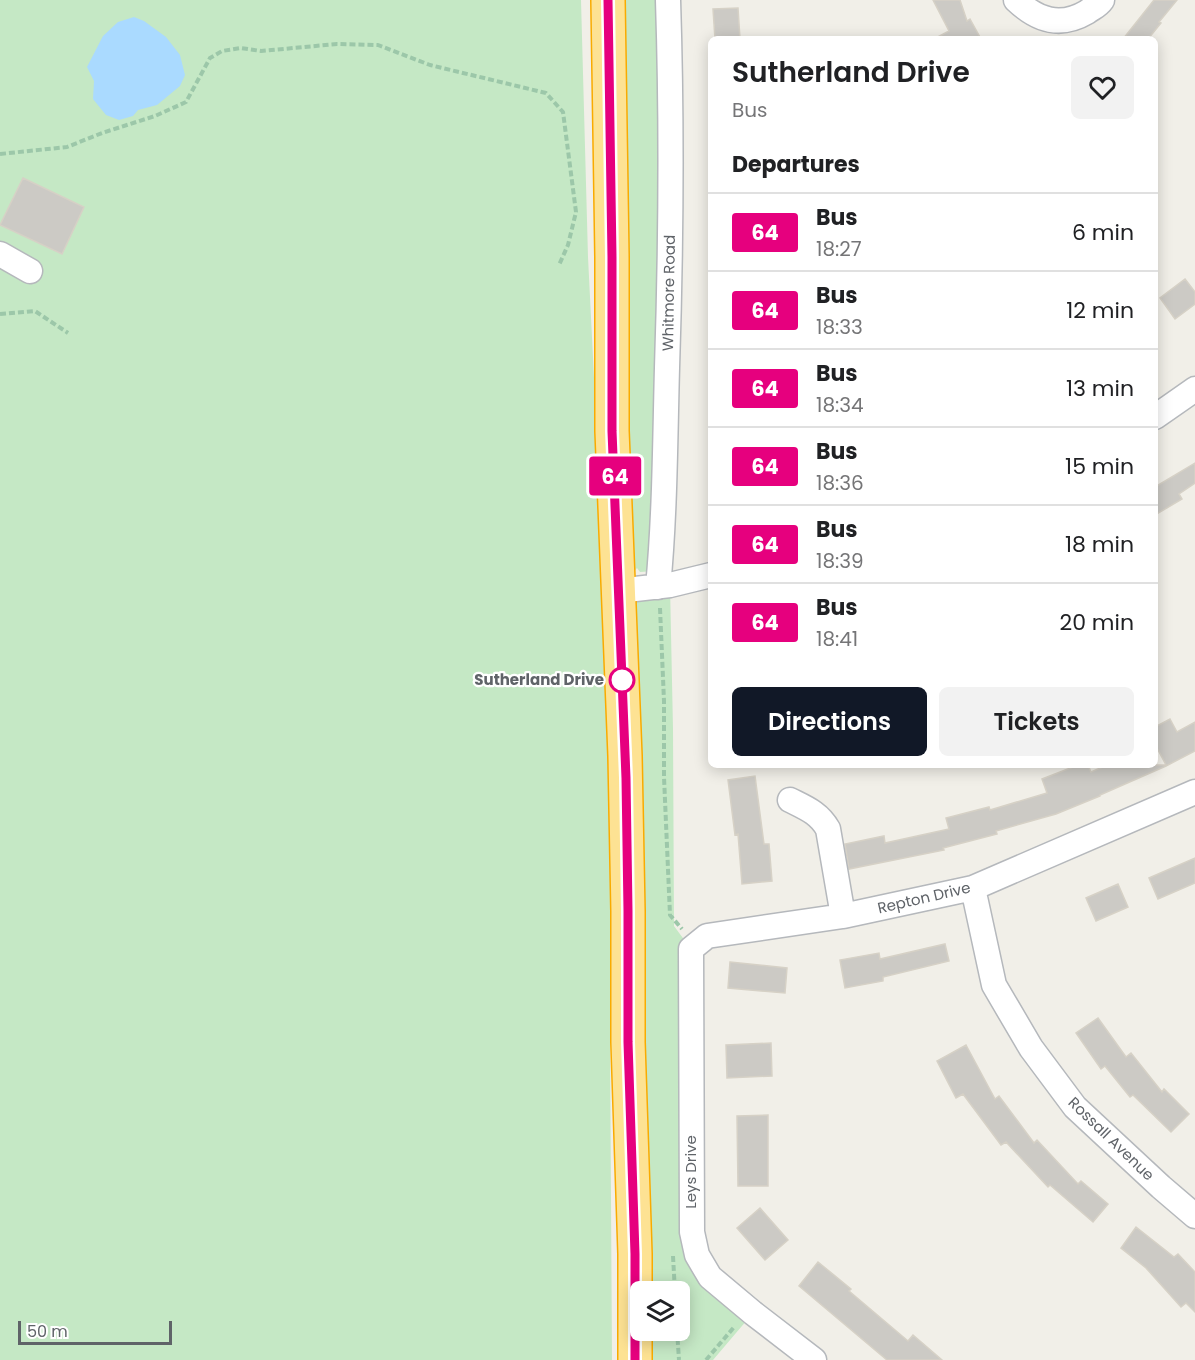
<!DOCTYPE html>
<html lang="en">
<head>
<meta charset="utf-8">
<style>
	body { margin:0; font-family:Poppins,sans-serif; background:#f2f2f2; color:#202124; height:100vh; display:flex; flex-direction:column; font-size:22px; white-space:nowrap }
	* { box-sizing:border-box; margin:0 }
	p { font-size:20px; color:#757577 }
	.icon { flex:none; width:33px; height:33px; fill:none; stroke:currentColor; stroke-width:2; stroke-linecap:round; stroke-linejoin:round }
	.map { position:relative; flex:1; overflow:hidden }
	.drawer { position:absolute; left:708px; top:36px; width:450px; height:732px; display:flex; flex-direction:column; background:#fff; border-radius:9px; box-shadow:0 3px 15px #0003 }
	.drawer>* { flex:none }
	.badge { padding:0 12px; border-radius:4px; font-size:21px; line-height:39px }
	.tools { position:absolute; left:630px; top:1281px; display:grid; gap:12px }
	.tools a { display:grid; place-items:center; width:60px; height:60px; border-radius:9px; background:#fff; box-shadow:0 3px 15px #0003; font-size:30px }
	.scale { position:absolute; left:18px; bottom:15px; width:154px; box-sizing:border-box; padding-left:6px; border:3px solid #5f6368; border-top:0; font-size:16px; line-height:21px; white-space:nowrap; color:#5f6368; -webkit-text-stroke:4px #fff; paint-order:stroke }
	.map>.badge { position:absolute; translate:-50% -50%; box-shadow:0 0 0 3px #fff }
	h2 { padding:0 24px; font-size:22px; line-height:54px }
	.round { display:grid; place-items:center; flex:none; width:63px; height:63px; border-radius:9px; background:#f2f2f2 }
	.summary { display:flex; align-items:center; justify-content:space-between; height:102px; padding:0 24px }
	h1 { font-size:28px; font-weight:600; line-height:45px }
	.action { display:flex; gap:12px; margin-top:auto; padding:12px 24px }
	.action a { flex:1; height:69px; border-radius:9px; background:#111827; color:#fff; font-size:24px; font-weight:600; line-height:69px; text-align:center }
	.action a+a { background:#f2f2f2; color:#202124 }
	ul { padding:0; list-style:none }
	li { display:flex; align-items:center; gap:18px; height:78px; padding:0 24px; border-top:2px solid #e0e0e0 }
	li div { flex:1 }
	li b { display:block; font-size:22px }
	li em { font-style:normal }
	li .badge { min-width:66px; font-weight:700; text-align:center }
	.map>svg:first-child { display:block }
	.green { fill:#c5e8c5; fill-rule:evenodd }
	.water { fill:#aadaff }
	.building { fill:#cccac5; stroke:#d6d1c6; stroke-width:1.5 }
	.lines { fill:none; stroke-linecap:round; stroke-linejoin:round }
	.minor-casing { stroke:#b5b8bc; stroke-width:27 }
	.highway-casing { stroke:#f9ab00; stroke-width:36 }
	.path { stroke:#9cc7a9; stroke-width:4; stroke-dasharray:6 3; stroke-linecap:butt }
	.minor { stroke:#fff; stroke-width:24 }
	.highway { stroke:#fde293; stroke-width:33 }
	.line-casing { stroke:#fff; stroke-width:14 }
	.line { stroke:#e6007e; stroke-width:9 }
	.stop-dot { fill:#fff; stroke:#e6007e; stroke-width:3 }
	.labels { text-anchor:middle; stroke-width:4.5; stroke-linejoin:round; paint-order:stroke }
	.street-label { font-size:15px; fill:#5f6368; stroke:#fff }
	.stop-label { font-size:15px; font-weight:bold; fill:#5f6368; stroke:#fff; text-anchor:end }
</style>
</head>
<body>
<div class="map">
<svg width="1195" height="1360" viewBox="0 0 1195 1360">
	<rect width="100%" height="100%" fill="#f1efe8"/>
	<path class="green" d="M0 0H581L588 257 613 758V919L610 1034 612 1360H0Z
		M608 0H668C674 179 668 358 663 536L656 545 655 571 640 572 637 568 619 591 670 585 673 729 674 926 691 949 692 1232 697 1255 710 1277 753 1313 713 1360H635V1254L628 1020 629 905 625 749 614 453 612 257 609 82 607 68ZM640 1292H680V1330H640Z"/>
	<path class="water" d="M134 17 144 21 166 37 180 55 185 75 180 86 157 105 138 110 133 116 119 120 106 115 93 99 94 81 87 67 103 36 118 22Z"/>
	<path class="building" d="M933 0H960L967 21 970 19 981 39H934L949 31Z
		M1154 0H1177L1159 22 1161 23 1148 39H1123Z
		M738 8 740 39H715L713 9Z
		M23 178 84 207 62 254 0 225Z
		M1185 279 1195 292V304L1175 319 1160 298Z
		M1195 463V483L1179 494 1182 499 1155 515V487Z
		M1170 719 1177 732 1195 722V751L1166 766 1100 795V796L1056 814 996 831 997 834 943 848 944 850 849 869 845 844 884 836 885 843 949 829 946 818 989 807 990 810 1047 793 1042 779 1078 765H1088L1091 772 1107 765H1166L1155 744V727Z
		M755 776 764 844H769L772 881 742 884 738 834 735 835 728 780Z
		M1195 858V883L1158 899 1149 878Z
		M1118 884 1128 907 1096 921 1086 898Z
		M945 944 949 961 883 977V981L845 988 840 960 879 953 880 959Z
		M730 962 787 968 785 993 728 988Z
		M1098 1018 1126 1057 1131 1053 1162 1092 1164 1089 1189 1114 1171 1132 1133 1095 1130 1097 1105 1066 1101 1069 1076 1033Z
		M771 1043 772 1076 727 1078 726 1045Z
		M966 1045 995 1099 999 1096 1034 1143 1037 1140 1078 1184 1081 1181 1108 1204 1093 1222 1050 1185 1048 1187 1006 1142 1001 1145 963 1094 956 1098 937 1061Z
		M768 1115V1186H738L737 1116Z
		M760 1208 788 1240 765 1260 737 1228Z
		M1136 1227 1174 1257 1178 1254 1195 1272V1312L1186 1303 1181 1307 1146 1268 1121 1248Z
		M818 1262 851 1289 849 1291 908 1341 913 1335 942 1360H887L799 1286Z"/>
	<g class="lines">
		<g class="minor-casing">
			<path id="minor" d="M1016 0C1037 20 1060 28 1087 12 1092 8 1098 6 1102 0
				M0 254 30 271
				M1155 417 1195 389
				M658 587C665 514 665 441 667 368 671 246 672 123 668 0
				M618 591 670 585 711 575
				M790 800C806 808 819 813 828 829L843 916
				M973 888 994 985 1031 1048 1075 1107 1161 1187 1195 1216
				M814 1360 753 1313 710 1277 697 1255 692 1232 691 949 707 936 843 916 973 888 1195 792"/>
		</g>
		<g class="highway-casing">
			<path id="highway" d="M608 0 612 257V431L625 756 628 911V1042L635 1254V1360"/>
		</g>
		<path class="path" d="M0 154 67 147 102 133 155 116 186 102 210 58 222 51 241 48 261 51 337 44 378 45 430 65 546 93 563 112 576 212 568 245 559 265
			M0 314 35 311 68 333
			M660 608 664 701V777L670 915 682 929
			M673 1256 675 1292
			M677 1330 679 1360
			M706 1360 735 1326"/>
		<use href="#minor" class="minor"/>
		<use href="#highway" class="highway"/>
	</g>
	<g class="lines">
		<g class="line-casing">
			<path id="line" d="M608 0 612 257V431L626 778 628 911V1042L635 1254V1360"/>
		</g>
		<use href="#line" class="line"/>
	</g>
	<circle class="stop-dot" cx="622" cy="680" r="12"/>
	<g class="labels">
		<g class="street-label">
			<text transform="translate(669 293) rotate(-89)" y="5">Whitmore Road</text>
			<text transform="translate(924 898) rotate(-13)" y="5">Repton Drive</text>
			<text transform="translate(1111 1139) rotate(44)" y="5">Rossall Avenue</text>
			<text transform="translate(691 1172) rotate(-90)" y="5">Leys Drive</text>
		</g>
		<g class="stop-label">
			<text x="604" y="685">Sutherland Drive</text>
		</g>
	</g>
</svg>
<div class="tools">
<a><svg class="icon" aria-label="layers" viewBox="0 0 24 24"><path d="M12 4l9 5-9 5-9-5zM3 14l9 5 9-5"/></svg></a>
</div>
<div class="scale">50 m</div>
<b class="badge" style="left:615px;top:476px;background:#e6007e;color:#fff">64</b>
<section class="drawer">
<div class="summary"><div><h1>Sutherland Drive</h1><p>Bus</p></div><a class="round"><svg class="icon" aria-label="heart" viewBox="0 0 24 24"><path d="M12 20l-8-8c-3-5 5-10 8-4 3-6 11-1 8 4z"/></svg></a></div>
<h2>Departures</h2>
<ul>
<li><span class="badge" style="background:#e6007e;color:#fff">64</span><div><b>Bus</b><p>18:27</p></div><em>6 min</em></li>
<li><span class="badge" style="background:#e6007e;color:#fff">64</span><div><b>Bus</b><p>18:33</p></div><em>12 min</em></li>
<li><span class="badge" style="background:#e6007e;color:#fff">64</span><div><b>Bus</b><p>18:34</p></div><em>13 min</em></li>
<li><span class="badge" style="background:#e6007e;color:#fff">64</span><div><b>Bus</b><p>18:36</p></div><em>15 min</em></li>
<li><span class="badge" style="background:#e6007e;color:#fff">64</span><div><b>Bus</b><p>18:39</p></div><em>18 min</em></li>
<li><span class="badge" style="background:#e6007e;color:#fff">64</span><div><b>Bus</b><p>18:41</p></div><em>20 min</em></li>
</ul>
<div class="action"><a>Directions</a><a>Tickets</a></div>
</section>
</div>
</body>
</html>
